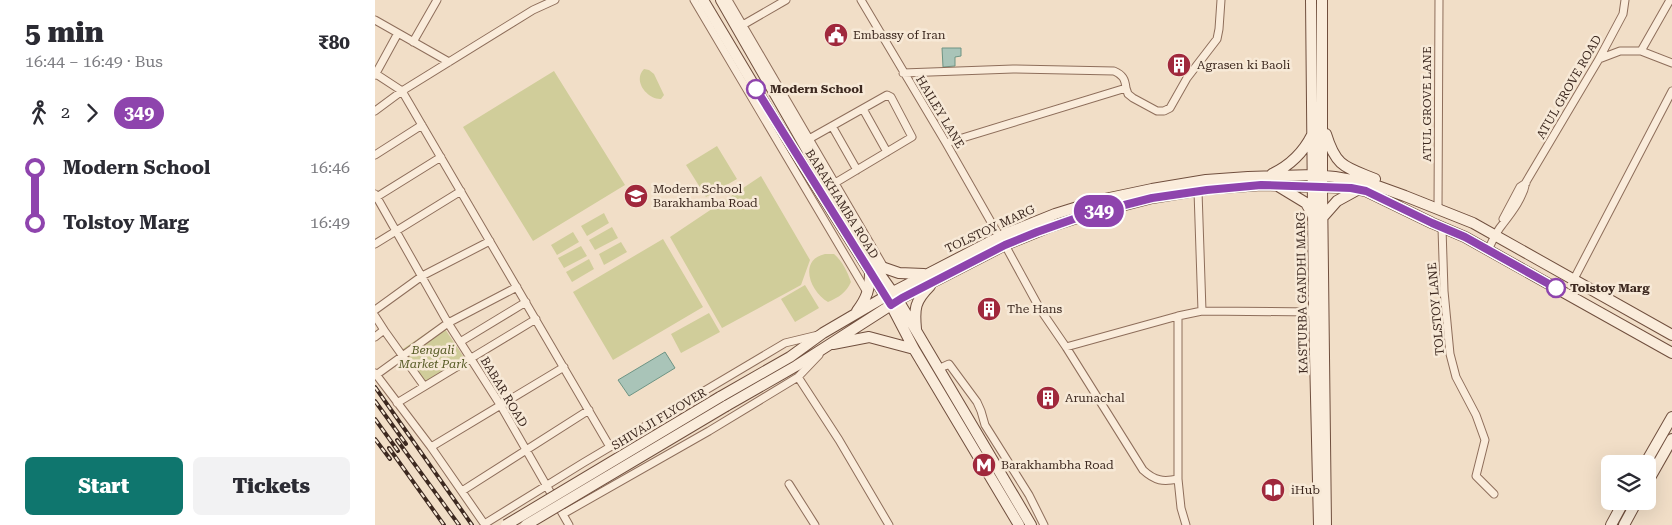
<!DOCTYPE html>
<html lang="en">
<head>
<meta charset="utf-8">
<style>
	body { margin:0; font-family:"Roboto Serif",serif; background:#f2f2f3; color:#2b2b33; height:100vh; display:flex; flex-direction:column; font-size:19px; white-space:nowrap }
	* { box-sizing:border-box; margin:0 }
	p { font-size:16px; color:#7c7c81 }
	.icon { flex:none; width:28px; height:28px; fill:none; stroke:currentColor; stroke-width:2; stroke-linecap:round; stroke-linejoin:round }
	.map { position:relative; flex:1; overflow:hidden }
	.sheet { display:flex; flex-direction:column; background:#fff; width:375px }
	.sheet>* { flex:none }
	.badge { padding:0 10px; border-radius:16px; font-size:18px; line-height:32px }
	.tools { position:absolute; left:1226px; top:455px; display:grid; gap:10px }
	.tools a { display:grid; place-items:center; width:55px; height:55px; border-radius:8px; background:#fff; box-shadow:0 5px 20px #0002; font-size:25px }
	.map>.badge { position:absolute; translate:-50% -50%; box-shadow:0 0 0 2px #fff }
	.legs { display:flex; align-items:center; gap:8px; height:55px; padding:0 25px; font-size:16px }
	.legs p { margin-inline-start:auto }
	.head { display:flex; align-items:center; justify-content:space-between; height:85px; padding:0 25px }
	h1 { font-size:28px; font-weight:800; line-height:38px }
	.cta { display:flex; gap:10px; margin-top:auto; padding:10px 25px }
	.cta a { flex:1; height:58px; border-radius:8px; background:#0f766e; color:#fff; font-size:20px; font-weight:800; line-height:58px; text-align:center }
	.cta a+a { background:#f2f2f3; color:#2b2b33 }
	ul { padding:0 25px; list-style:none }
	li { display:flex; align-items:center; gap:18px; height:55px; font-size:19px }
	li i { display:grid; place-items:center; width:8px; height:100%; margin:0 6px; background:currentColor }
	li i::after { content:''; width:12px; height:12px; margin:-6px; border:4px solid; border-radius:50%; background:#fff }
	li p { margin-inline-start:auto }
	li:first-child i { background:linear-gradient(#0000 50%,currentColor 0) }
	li:last-child i { background:linear-gradient(currentColor 50%,#0000 0) }
	main { display:flex; flex:1; min-height:0 }
	.map>svg:first-child { display:block }
	.green { fill:#d0cd9a }
	.water { fill:#a9c4b8; stroke:#6e9484 }
	.lines { fill:none; stroke-linecap:round; stroke-linejoin:round }
	.minor-casing { stroke:#8e6e5b; stroke-width:9 }
	.secondary-casing { stroke:#704f3e; stroke-width:12 }
	.minor { stroke:#faecdb; stroke-width:7 }
	.secondary { stroke:#faecdb; stroke-width:10 }
	.rail-casing { stroke:#3d2920; stroke-width:4 }
	.rail { stroke:#f7e9d7; stroke-width:2; stroke-dasharray:5.5; stroke-linecap:butt }
	.secondary-bridge-casing { stroke:#704f3e; stroke-width:12; stroke-linecap:butt }
	.secondary-bridge { stroke:#faecdb; stroke-width:10 }
	.line-1-casing { stroke:#fff; stroke-width:11 }
	.line-1 { stroke:#8e44ad; stroke-width:8 }
	.stop-1-dot { fill:#fff; stroke:#8e44ad; stroke-width:2.5 }
	.labels { text-anchor:middle; stroke-width:5; stroke-linejoin:round; paint-order:stroke }
	.poi-label { font-size:12px; fill:#3d2920; stroke:#f7e9d7; text-anchor:start }
	.street-label { font-size:12px; fill:#3d2920; stroke:#f7e9d7 }
	.stop-label { font-size:12px; font-weight:bold; fill:#3d2920; stroke:#f7e9d7; text-anchor:start }
	.park-label { font-size:12px; font-style:italic; fill:#565b25; stroke:#f7e9d7 }
</style>
</head>
<body>
<main>
<section class="sheet">
<div class="head"><div><h1>5 min</h1><p>16:44 – 16:49 · Bus</p></div><b>₹80</b></div>
<div class="legs"><svg class="icon" aria-label="walk" viewBox="0 0 24 24"><circle cx="13" cy="4" r="2"/><path d="M13 8l-2 6 4 7M11 14l-3 7M7 12l3-4h3l4 4"/></svg>2<svg class="icon" aria-label="forward" viewBox="0 0 24 24"><path d="M9 5l7 7-7 7"/></svg><b class="badge" style="background:#8e44ad;color:#fff">349</b></div>
<ul>
<li><i style="color:#8e44ad"></i><b>Modern School</b><p>16:46</p></li>
<li><i style="color:#8e44ad"></i><b>Tolstoy Marg</b><p>16:49</p></li>
</ul>
<div class="cta"><a>Start</a><a>Tickets</a></div>
</section>
<div class="map">
<svg width="1297" height="525" viewBox="0 0 1297 525">
	<rect width="100%" height="100%" fill="#f1dec7"/>
	<path class="green" d="M269 69 274 70 279 74 289 95 286 99C273 100 257 81 269 69Z
		M179 71 250 185 158 241 88 127Z
		M342 146 362 179 331 197 311 165Z
		M386 176 435 260 426 285 347 328 295 237Z
		M229 213 234 223 212 236 206 226Z
		M237 227 243 238 220 250 214 240Z
		M198 232 204 242 182 255 176 245Z
		M288 239 328 307 238 360 198 292Z
		M246 242 252 252 229 265 224 254Z
		M206 246 212 256 189 268 183 258Z
		M450 254H459C468 262 472 271 476 282 471 293 464 297 453 302 435 292 423 260 450 254Z
		M214 259 219 269 197 282 191 272Z
		M430 285 444 308 420 322 406 299Z
		M334 313 345 332 306 353 296 334Z
		M66 323 94 365 49 390 22 353Z"/>
	<path class="water" d="M567 48H586V56L580 57V66L568 67Z
		M290 352 300 368 254 396 243 380Z"/>
	<g class="lines">
		<g class="minor-casing">
			<path id="minor" d="M319 0 493 294
				M353 0 510 269
				M486 0 571 143 624 236
				M0 20 74 62
				M366 26 411 0
				M38 42 62 0
				M1266 51 1297 63
				M1224 59 1245 51H1266L1295 0
				M528 73 638 69 739 71C748 75 750 79 751 88L571 143
				M1 74 27 91 235 447
				M0 75 23 33
				M751 88 753 94 758 98 782 111H789L795 108 812 78 842 39 844 29 846 0
				M488 109 512 152
				M0 111 27 91 158 10 180 0
				M457 126 482 170
				M434 139 512 95 516 97 537 137 460 183
				M0 155 47 125
				M823 191 827 311 939 312
				M0 194 73 323 126 406 194 525
				M0 198 66 157
				M1063 209 1064 0
				M1128 219 1145 187 1151 183
				M1067 228 1069 291 1075 354 1081 377 1101 415 1110 440 1101 476 1119 494
				M0 244 86 191
				M630 245 665 309 691 347 768 470C780 481 788 482 803 479L806 508 811 525
				M1113 250C1117 242 1121 232 1127 225 1137 212 1148 198 1151 182L1224 59 1248 14 1250 0
				M1199 279 1297 91
				M0 310 47 276 115 241
				M0 316 9 330 0 337
				M803 316 827 311
				M9 330 49 386
				M85 342 151 302
				M691 347 803 316V479
				M563 369 574 364 602 402 606 411 610 425 654 495 669 525
				M0 373 56 447 108 522 111 523 208 463 410 343 443 335
				M1 375 73 323 142 287
				M423 377 464 440 514 525
				M22 403 161 319
				M56 447 189 367
				M414 484 440 525
				M87 491 214 410
				M188 514 334 431 423 377 444 355"/>
		</g>
		<g class="secondary-casing">
			<path id="secondary" d="M328 0 396 114 516 305 539 349 644 525
				M346 0 497 263 523 300 656 525
				M936 0 939 312 944 525
				M947 0V188L951 525
				M951 134C961 167 970 167 1000 179
				M897 174C916 165 928 153 937 135
				M903 186 931 203 937 214
				M947 218 962 201 982 190
				M498 264 524 273 549 274
				M482 311C492 298 495 288 495 272
				M541 329C539 308 540 301 555 286
				M458 344 494 337 539 349
				M345 397 415 357 448 333 518 292 630 234 680 214 725 200 777 189 831 180 873 177 939 175 960 177 994 183 1030 196 1098 223 1297 335
				M351 406 421 366 527 298 630 245 677 226 711 215 777 198 832 189 886 185 976 188 991 191 1057 223 1090 237 1297 353
				M1270 464 1297 417
				M1272 483 1297 439
				M1236 525 1249 501
				M1249 525 1262 501"/>
		</g>
		<use href="#minor" class="minor"/>
		<use href="#secondary" class="secondary"/>
		<g class="rail-casing">
			<path id="rail" d="M0 387 97 525
				M0 401 31 444
				M0 419 23 451
				M0 439 15 459
				M22 440 84 525
				M14 448 69 525"/>
		</g>
		<use href="#rail" class="rail"/>
		<g class="secondary-bridge-casing">
			<path id="secondary-bridge" d="M131 525 345 397
				M151 525 351 406"/>
		</g>
		<use href="#secondary-bridge" class="secondary-bridge"/>
	</g>
	<g class="lines">
		<g class="line-1-casing">
			<path id="line-1" d="M381 89 516 305 527 298 630 245 662 232 710 215 777 198 832 190 886 185 976 188 991 191 1057 223 1090 237 1181 288"/>
		</g>
		<use href="#line-1" class="line-1"/>
	</g>
	<defs>
		<g id="civic-disc" transform="scale(1.25)"><circle r="9.5" fill="#a0283c" stroke="#f7e9d7"/><path d="M-.6-6.5H3V-4.5H.6V-3L4-1V1h2V6H-6V1h2V-1L-.6-3ZM-1.2 2.5V6h2.4V2.5Z" fill="#fff"/></g>
		<g id="building-disc" transform="scale(1.25)"><circle r="9.5" fill="#a0283c" stroke="#f7e9d7"/><path d="M-4-6H4V6H1V3H-1V6H-4ZM-2.5-4.3h1.7v1.8h-1.7ZM.8-4.3h1.7v1.8H.8ZM-2.5-1h1.7V.8h-1.7ZM.8-1h1.7V.8H.8Z" fill="#fff"/></g>
		<g id="school-disc" transform="scale(1.25)"><circle r="9.5" fill="#a0283c" stroke="#f7e9d7"/><path d="M0-5L7-2L0 1L-7-2ZM-4 1L0 2.5L4 1V4Q0 6-4 4Z" fill="#fff"/></g>
		<g id="metro-disc" transform="scale(1.25)"><circle r="9.5" fill="#a0283c" stroke="#f7e9d7"/><path d="M-5.5 5V-5H-3L0 0L3-5H5.5V5H3V-.5L0 4L-3-.5V5Z" fill="#fff"/></g>
		<g id="library-disc" transform="scale(1.25)"><circle r="9.5" fill="#a0283c" stroke="#f7e9d7"/><path d="M-6-4Q-3-5.5-.7-3.5V5Q-3 3-6 4ZM6-4Q3-5.5 .7-3.5V5Q3 3 6 4Z" fill="#fff"/></g>
	</defs>
	<g fill-rule="evenodd">
		<use href="#civic-disc" x="461" y="35"/>
		<use href="#building-disc" x="804" y="65"/>
		<use href="#school-disc" x="261" y="196"/>
		<use href="#building-disc" x="614" y="309"/>
		<use href="#building-disc" x="673" y="398"/>
		<use href="#metro-disc" x="609" y="465"/>
		<use href="#library-disc" x="898" y="490"/>
	</g>
	<g class="stop-1-dot">
		<circle cx="381" cy="89" r="9"/>
		<circle cx="1181" cy="288" r="9"/>
	</g>
	<g class="labels">
		<g class="poi-label">
			<text x="478" y="39">Embassy of Iran</text>
			<text x="822" y="69">Agrasen ki Baoli</text>
			<text x="278" y="193">Modern School<tspan x="278" dy="14">Barakhamba Road</tspan></text>
			<text x="632" y="313">The Hans</text>
			<text x="690" y="402">Arunachal</text>
			<text x="626" y="469">Barakhambha Road</text>
			<text x="916" y="494">iHub</text>
		</g>
		<g class="street-label">
			<text transform="translate(1194 87) rotate(-60)" y="4">ATUL GROVE ROAD</text>
			<text transform="translate(1052 104) rotate(-90)" y="4">ATUL GROVE LANE</text>
			<text transform="translate(565 112) rotate(59)" y="4">HAILEY LANE</text>
			<text transform="translate(467 204) rotate(58)" y="4">BARAKHAMBA ROAD</text>
			<text transform="translate(615 229) rotate(-25)" y="4">TOLSTOY MARG</text>
			<text transform="translate(927 293) rotate(-91)" y="4">KASTURBA GANDHI MARG</text>
			<text transform="translate(1061 309) rotate(-95)" y="4">TOLSTOY LANE</text>
			<text transform="translate(129 392) rotate(59)" y="4">BABAR ROAD</text>
			<text transform="translate(284 419) rotate(-31)" y="4">SHIVAJI FLYOVER</text>
		</g>
		<g class="stop-label">
			<text x="395" y="93">Modern School</text>
			<text x="1195" y="292">Tolstoy Marg</text>
		</g>
		<g class="park-label">
			<text x="58" y="354">Bengali<tspan x="58" dy="14">Market Park</tspan></text>
		</g>
	</g>
</svg>
<div class="tools">
<a><svg class="icon" aria-label="layers" viewBox="0 0 24 24"><path d="M12 4l9 5-9 5-9-5zM3 14l9 5 9-5"/></svg></a>
</div>
<b class="badge" style="left:724px;top:211px;background:#8e44ad;color:#fff">349</b>
</div>
</main>
</body>
</html>
